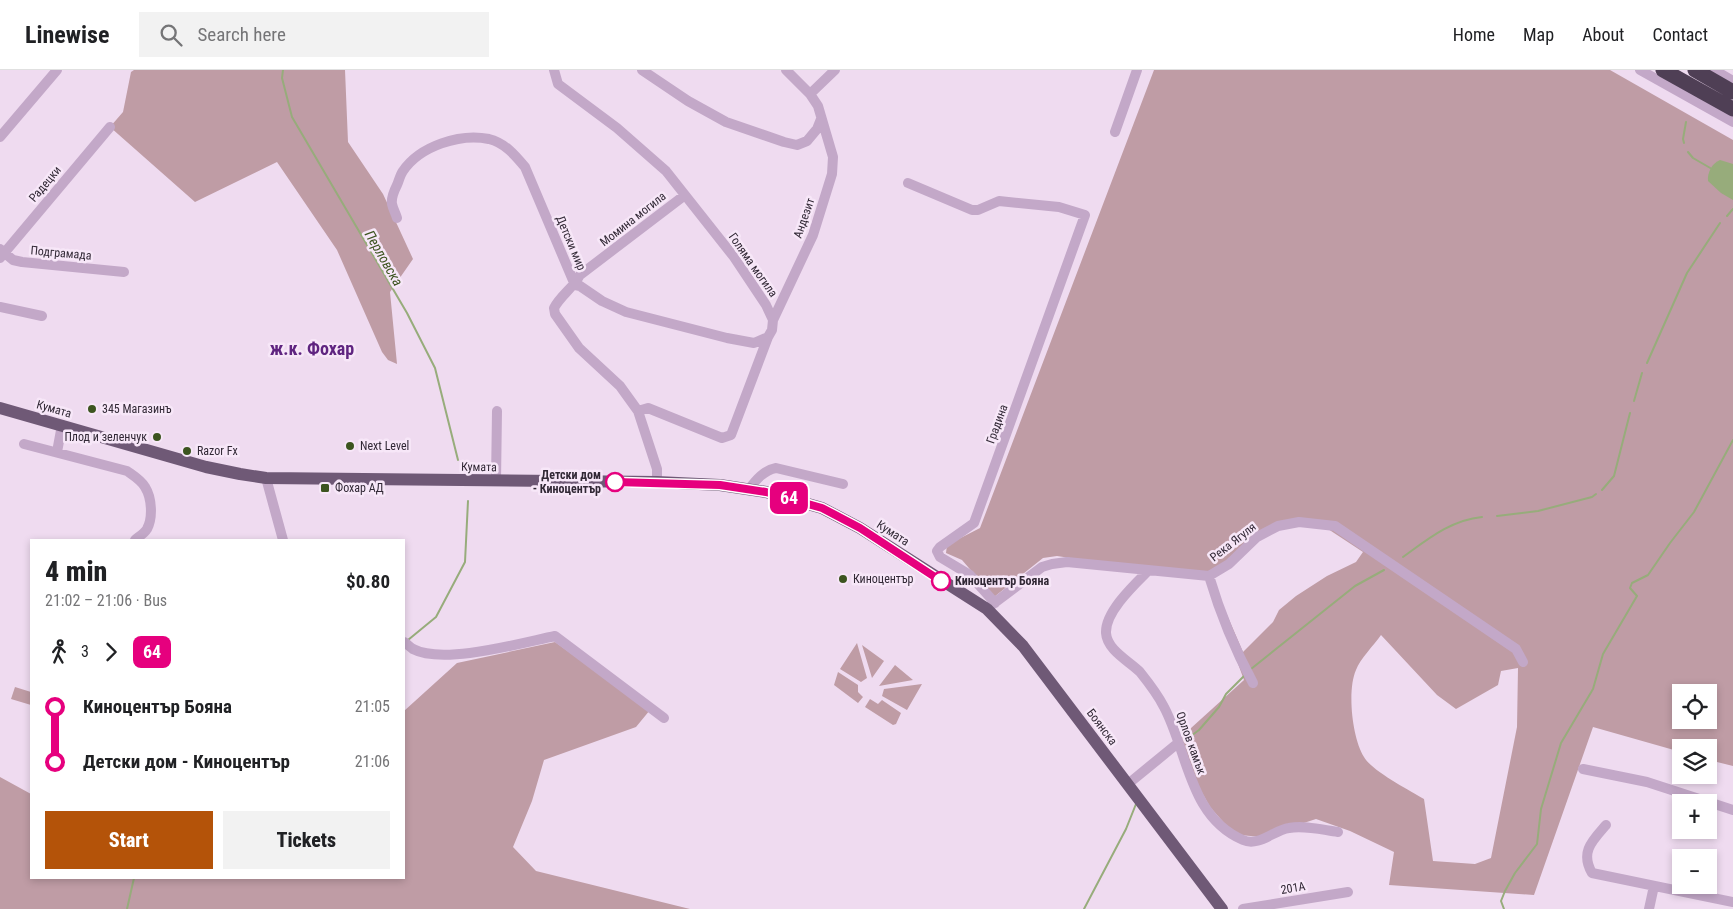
<!DOCTYPE html>
<html lang="en">
<head>
<meta charset="utf-8">
<style>
	body { margin:0; font-family:"Roboto Condensed",sans-serif; background:#f2f2f2; color:#202124; height:100vh; display:flex; flex-direction:column; font-size:19px; white-space:nowrap }
	* { box-sizing:border-box; margin:0 }
	p { font-size:16px; color:#757577 }
	.icon { flex:none; width:28px; height:28px; fill:none; stroke:currentColor; stroke-width:2; stroke-linecap:round; stroke-linejoin:round }
	.map { position:relative; flex:1; overflow:hidden }
	.sheet { position:absolute; left:30px; top:469px; width:375px; height:340px; display:flex; flex-direction:column; background:#fff; border-radius:0px; box-shadow:0 2px 8px #0003 }
	.sheet>* { flex:none }
	.badge { padding:0 10px; border-radius:8px; font-size:18px; line-height:32px }
	.fabs { position:absolute; left:1672px; top:614px; display:grid; gap:10px }
	.fabs a { display:grid; place-items:center; width:45px; height:45px; border-radius:0px; background:#fff; box-shadow:0 2px 8px #0003; font-size:25px }
	.map>.badge { position:absolute; translate:-50% -50%; box-shadow:0 0 0 2px #fff }
	.legs { display:flex; align-items:center; gap:8px; height:55px; padding:0 15px; font-size:16px }
	.legs p { margin-inline-start:auto }
	.headline { display:flex; align-items:center; justify-content:space-between; height:85px; padding:0 15px }
	h1 { font-size:28px; font-weight:800; line-height:38px }
	.action { display:flex; gap:10px; margin-top:auto; padding:10px 15px }
	.action a { flex:1; height:58px; border-radius:0px; background:#b45309; color:#fff; font-size:20px; font-weight:800; line-height:58px; text-align:center }
	.action a+a { background:#f2f2f2; color:#202124 }
	ul { padding:0 15px; list-style:none }
	li { display:flex; align-items:center; gap:18px; height:55px; font-size:19px }
	li i { display:grid; place-items:center; width:8px; height:100%; margin:0 6px; background:currentColor }
	li i::after { content:''; width:12px; height:12px; margin:-6px; border:4px solid; border-radius:50%; background:#fff }
	li p { margin-inline-start:auto }
	li:first-child i { background:linear-gradient(#0000 50%,currentColor 0) }
	li:last-child i { background:linear-gradient(currentColor 50%,#0000 0) }
	header { display:flex; align-items:center; gap:30px; box-sizing:border-box; height:70px; padding:0 25px; background:#fff; border-bottom:1px solid #e0e0e0 }
	header strong { font-size:24px }
	nav { display:flex; gap:28px; margin-inline-start:auto; font-size:18px }
	.search { width:350px; height:45px; background:#f2f2f2; display:flex; align-items:center; gap:12px; box-sizing:border-box; padding:0 18px; border-radius:0px; color:#757577; font-size:19px }
	.map>svg:first-child { display:block }
	.green { fill:#bf9ca5; fill-rule:evenodd }
	.water { fill:#97ac7b }
	.lines { fill:none; stroke-linecap:round; stroke-linejoin:round }
	.stream { stroke:#97ac7b; stroke-width:2 }
	.minor { stroke:#c3a8c8; stroke-width:10 }
	.major { stroke:#6f5976; stroke-width:12 }
	.highway { stroke:#4f3f55; stroke-width:15 }
	.line-1-casing { stroke:#fff; stroke-width:11 }
	.line-1 { stroke:#e6007e; stroke-width:8 }
	.poi-dot { fill:#3c541f; stroke:#f7e7f8; stroke-width:2 }
	.stop-1-dot { fill:#fff; stroke:#e6007e; stroke-width:2.5 }
	.labels { text-anchor:middle; stroke-width:5; stroke-linejoin:round; paint-order:stroke }
	.street-label { font-size:12px; fill:#312835; stroke:#f7e7f8 }
	.poi-label { font-size:12px; fill:#312835; stroke:#f7e7f8; text-anchor:start }
	.stop-label { font-size:12px; font-weight:bold; fill:#312835; stroke:#f7e7f8; text-anchor:end }
	.water-label { font-size:14px; font-style:italic; fill:#3c541f; stroke:#f7e7f8 }
	.district-label { font-size:18px; font-weight:bold; fill:#5f2480; stroke:#f7e7f8 }
</style>
</head>
<body>
<header>
<strong>Linewise</strong>
<div class="search"><svg class="icon" aria-label="search" viewBox="0 0 24 24"><circle cx="10" cy="10" r="6"/><path d="M15 15l6 6"/></svg>Search here</div>
<nav><a>Home</a><a>Map</a><a>About</a><a>Contact</a></nav>
</header>
<div class="map">
<svg width="1733" height="839" viewBox="0 0 1733 839">
	<rect width="100%" height="100%" fill="#efdbf0"/>
	<path class="green" d="M134 0H345L348 72 383 124 413 189 390 222 397 294 388 290 382 282 337 180 277 92 195 132 110 57 123 42 131 2Z
		M1154 0H1610L1733 70V696L1709 690V678H1681V682L1593 657 1534 825 1389 815 1394 782 1350 761 1316 749 1261 767 1240 765 1225 754 1210 737 1195 710 1180 668 1244 610 1205 504 1123 496 1057 486 1043 488 994 527 962 490 946 483 947 475 980 458ZM1305 455 1328 459 1363 482 1356 492 1327 506 1296 526 1279 540 1273 552 1243 582 1212 510 1253 474 1276 459ZM1381 565 1437 625 1456 639 1498 615 1501 601 1518 598 1517 657 1491 788 1475 794 1433 791 1424 729C1409 720 1372 701 1364 687 1352 668 1347 620 1356 600 1360 589 1374 575 1381 565ZM1681 622H1709V650H1681Z
		M555 572 650 640 636 657 544 690 532 731 513 777 536 801 690 839H0V707L31 724V808H404V641L457 593Z
		M857 573 867 608 861 612 840 599Z
		M862 575 884 591 872 608Z
		M895 595 913 610 879 616Z
		M838 602 858 615V622L863 627 858 633 834 615Z
		M922 614 907 640 882 626 884 619Z
		M15 617 31 622V635L11 629Z
		M870 629 878 634 882 630 901 643 896 654 893 655 865 637Z"/>
	<path class="water" d="M1720 90 1733 94V130L1721 123 1708 111C1707 103 1712 93 1720 90Z"/>
	<g class="lines">
		<path class="stream" d="M283 0 282 8 292 47 407 243 435 298 458 390
			M1684 73 1683 69 1686 52
			M1688 82 1693 88 1712 99
			M1727 146 1733 139
			M1647 293 1687 203 1720 153
			M1634 331 1642 303
			M1602 420 1614 406 1630 343
			M1497 446 1538 441 1592 427 1596 424
			M1403 487C1428 469 1451 450 1482 447
			M408 570 436 547 465 492 468 431
			M1251 599 1355 516 1384 500
			M1187 669 1199 660 1219 637 1226 624 1245 605
			M127 839 134 808
			M1084 839 1126 759 1136 734
			M1504 839 1501 831 1505 821 1515 803 1537 774 1541 739 1561 673 1593 619 1603 584 1637 526 1630 518 1632 513 1648 505 1670 473 1694 442 1733 370"/>
		<path class="minor" d="M554 0 558 14 617 58 666 101 734 187 766 235 773 250 772 260 768 267 731 365 722 368 648 338 638 341
			M642 0 688 31 726 52 784 72 797 75 807 71 817 59 821 49
			M1640 0 1733 52
			M1714 0 1733 11
			M810 24 835 0
			M1115 62 1137 0
			M0 67 57 0
			M908 113 972 140H978L999 131 1059 137 1085 145 974 453 940 477 937 481 940 487 970 505 995 533
			M397 148C396 144 393 139 392 134 391 128 394 121 397 115 399 111 400 105 403 101 420 76 460 63 489 69 505 73 515 85 525 97L575 215
			M0 179 13 190 22 192 124 202
			M0 188 110 57
			M575 215 580 216 602 231 626 242 727 268 754 273 768 267
			M0 237 42 246
			M773 250 813 165 832 104 833 87 818 36 810 24 786 0
			M24 374 127 401C134 406 141 410 145 417 152 428 153 448 147 459 144 464 138 467 135 470
			M57 382 62 355
			M266 408 283 470
			M496 411 497 341
			M657 412V399L638 341 620 316 579 278 555 244 554 238C561 225 573 218 580 205L685 125
			M749 419C756 410 764 400 776 398L843 414
			M1148 501C1134 515 1105 542 1106 563 1107 580 1129 591 1140 602 1148 612 1158 625 1164 637 1188 682 1189 747 1243 770 1259 777 1274 760 1289 758 1305 755 1323 760 1338 762
			M1209 506C1220 543 1234 578 1253 613
			M989 537 1042 497 1052 494 1067 492 1209 506 1229 494 1257 467 1278 456 1299 452 1335 456 1516 579 1523 592
			M404 572C407 574 410 577 413 579 443 595 521 573 555 566L664 648
			M1583 699 1647 712 1733 740
			M1128 714 1178 673
			M1606 755C1592 771 1580 782 1592 803L1733 832
			M1243 839 1348 822
			M1649 839 1654 816"/>
		<path class="major" d="M0 338 206 397 240 404 266 408 657 412 720 415 766 422 822 438 860 458 987 539 1023 576 1222 839"/>
		<path class="highway" d="M1663 0 1733 39
			M1695 0 1733 22"/>
	</g>
	<g class="lines">
		<g class="line-1-casing">
			<path id="line-1" d="M615 412 720 415 766 422 822 438 860 458 941 511"/>
		</g>
		<use href="#line-1" class="line-1"/>
	</g>
	<g class="poi-dot">
		<circle cx="92" cy="339" r="5"/>
		<circle cx="157" cy="367" r="5"/>
		<circle cx="350" cy="376" r="5"/>
		<circle cx="187" cy="381" r="5"/>
		<rect x="320" y="413" width="10" height="10" rx="2.5"/>
		<circle cx="843" cy="509" r="5"/>
	</g>
	<g class="stop-1-dot">
		<circle cx="615" cy="412" r="9"/>
		<circle cx="941" cy="511" r="9"/>
	</g>
	<g class="labels">
		<g class="street-label">
			<text transform="translate(45 114) rotate(-50)" y="4">Радецки</text>
			<text transform="translate(804 148) rotate(-71)" y="4">Андезит</text>
			<text transform="translate(633 149) rotate(-38)" y="4">Момина могила</text>
			<text transform="translate(571 173) rotate(67)" y="4">Детски мир</text>
			<text transform="translate(61 183) rotate(5)" y="4">Подграмада</text>
			<text transform="translate(753 195) rotate(55)" y="4">Голяма могила</text>
			<text transform="translate(54 339) rotate(16)" y="4">Кумата</text>
			<text transform="translate(997 354) rotate(-70)" y="4">Градина</text>
			<text transform="translate(479 397) rotate(1)" y="4">Кумата</text>
			<text transform="translate(893 463) rotate(33)" y="4">Кумата</text>
			<text transform="translate(1233 472) rotate(-38)" y="4">Река Ягуля</text>
			<text transform="translate(1102 657) rotate(53)" y="4">Боянска</text>
			<text transform="translate(1191 673) rotate(70)" y="4">Орлов камък</text>
			<text transform="translate(1293 818) rotate(-9)" y="4">201А</text>
		</g>
		<g class="poi-label">
			<text x="102" y="343">345 Магазинъ</text>
			<text x="147" y="371" text-anchor="end">Плод и зеленчук</text>
			<text x="360" y="380">Next Level</text>
			<text x="197" y="385">Razor Fx</text>
			<text x="335" y="422">Фохар АД</text>
			<text x="853" y="513">Киноцентър</text>
		</g>
		<g class="stop-label">
			<text x="601" y="409">Детски дом<tspan x="601" dy="14">- Киноцентър</tspan></text>
			<text x="955" y="515" text-anchor="start">Киноцентър Бояна</text>
		</g>
		<g class="water-label">
			<text transform="translate(384 188) rotate(60)" y="5">Перловска</text>
		</g>
		<g class="district-label">
			<text x="312" y="285">ж.к. Фохар</text>
		</g>
	</g>
</svg>
<div class="fabs">
<a><svg class="icon" aria-label="locate" viewBox="0 0 24 24"><circle cx="12" cy="12" r="6"/><path d="M12 2v4M12 18v4M2 12h4M18 12h4"/></svg></a>
<a><svg class="icon" aria-label="layers" viewBox="0 0 24 24"><path d="M12 4l9 5-9 5-9-5zM3 14l9 5 9-5"/></svg></a>
<a>+</a>
<a>−</a>
</div>
<b class="badge" style="left:789px;top:428px;background:#e6007e;color:#fff">64</b>
<section class="sheet">
<div class="headline"><div><h1>4 min</h1><p>21:02 – 21:06 · Bus</p></div><b>$0.80</b></div>
<div class="legs"><svg class="icon" aria-label="walk" viewBox="0 0 24 24"><circle cx="13" cy="4" r="2"/><path d="M13 8l-2 6 4 7M11 14l-3 7M7 12l3-4h3l4 4"/></svg>3<svg class="icon" aria-label="forward" viewBox="0 0 24 24"><path d="M9 5l7 7-7 7"/></svg><b class="badge" style="background:#e6007e;color:#fff">64</b></div>
<ul>
<li><i style="color:#e6007e"></i><b>Киноцентър Бояна</b><p>21:05</p></li>
<li><i style="color:#e6007e"></i><b>Детски дом - Киноцентър</b><p>21:06</p></li>
</ul>
<div class="action"><a>Start</a><a>Tickets</a></div>
</section>
</div>
</body>
</html>
